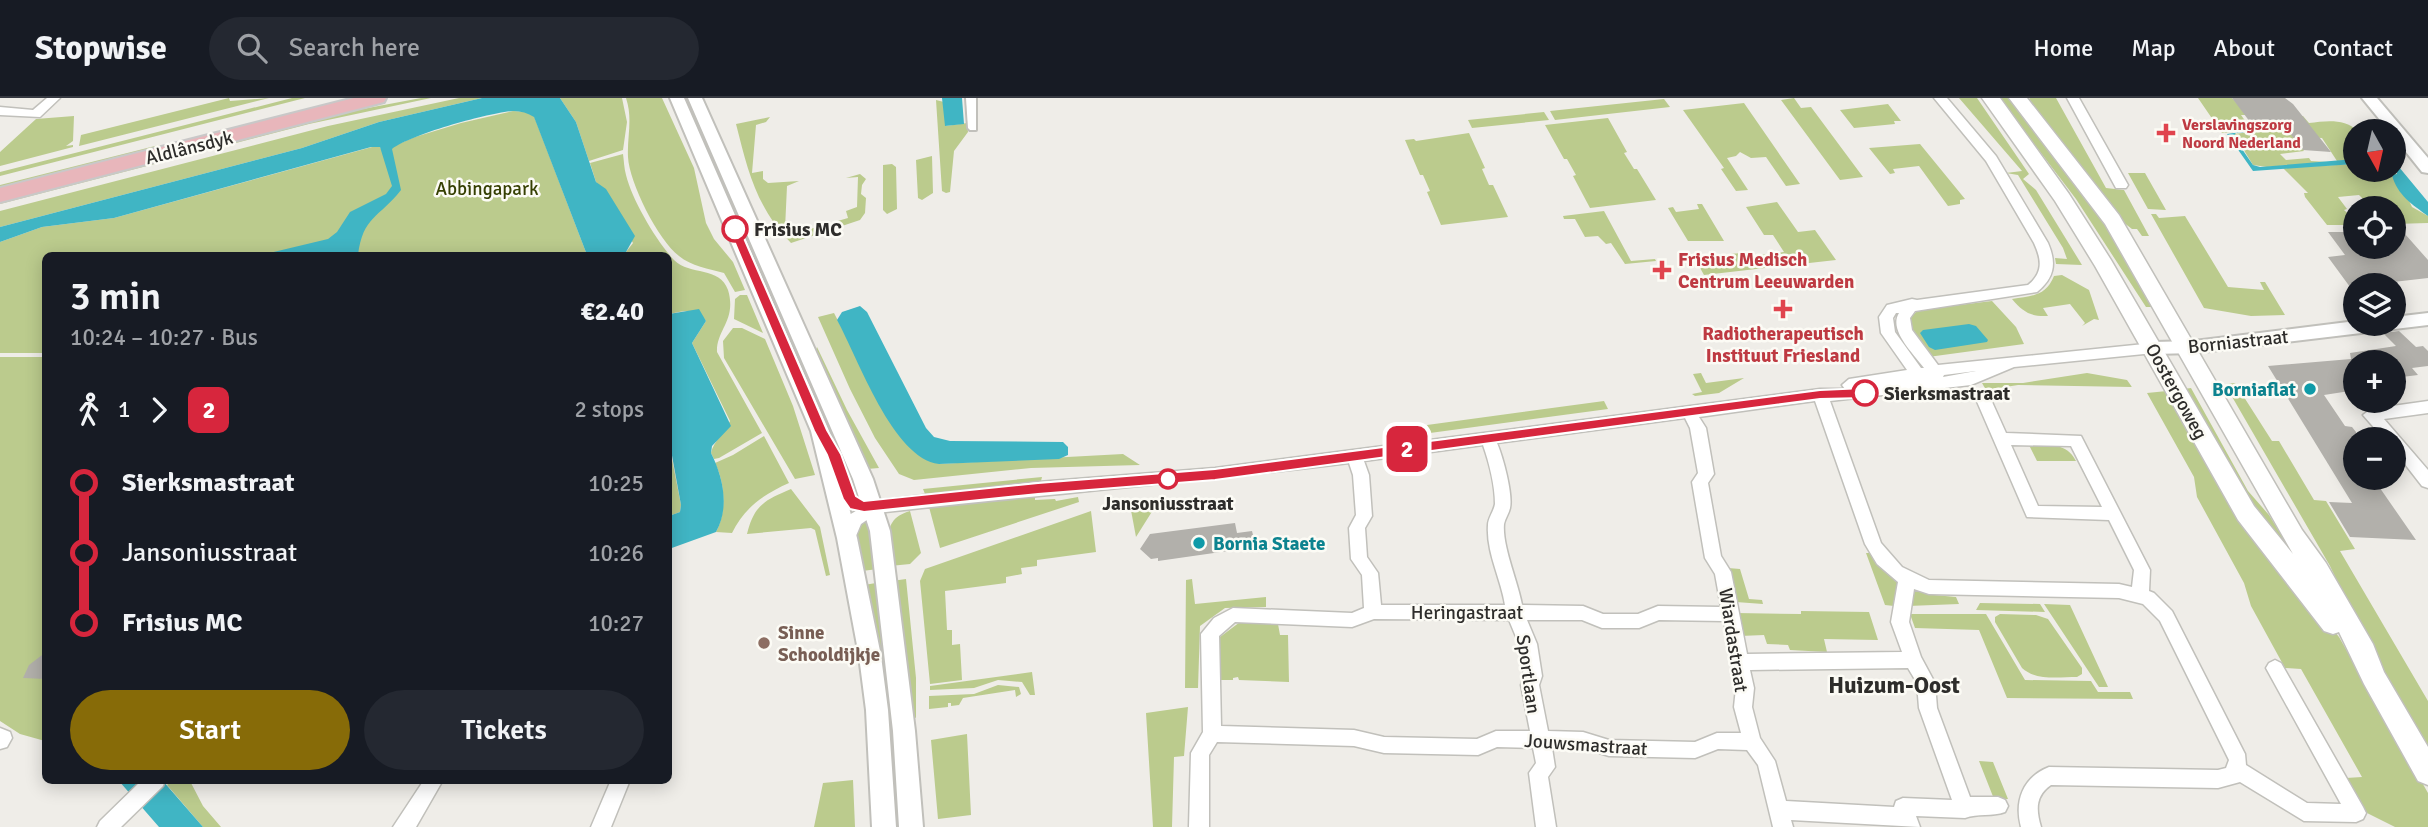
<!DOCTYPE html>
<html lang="en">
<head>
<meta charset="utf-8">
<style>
	body { margin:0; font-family:Signika,sans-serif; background:#242831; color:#f1f3f6; height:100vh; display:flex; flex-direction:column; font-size:26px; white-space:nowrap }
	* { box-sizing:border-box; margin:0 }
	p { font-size:23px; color:#9ea1a6 }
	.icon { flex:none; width:38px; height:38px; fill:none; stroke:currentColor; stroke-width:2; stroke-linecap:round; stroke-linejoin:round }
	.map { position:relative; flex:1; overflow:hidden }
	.details { position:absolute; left:42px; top:154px; width:630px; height:532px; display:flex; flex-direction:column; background:#171b24; border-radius:10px; box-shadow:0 4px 18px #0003 }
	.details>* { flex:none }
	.badge { padding:0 14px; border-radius:10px; font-size:24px; line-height:46px }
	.needle { width:46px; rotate:172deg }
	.controls { position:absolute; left:2343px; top:21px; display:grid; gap:14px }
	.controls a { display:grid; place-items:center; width:63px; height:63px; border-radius:50%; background:#171b24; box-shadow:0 4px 18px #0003; font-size:35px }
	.map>.badge { position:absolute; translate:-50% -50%; box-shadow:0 0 0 4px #fff }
	.legs { display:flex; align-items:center; gap:10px; height:77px; padding:0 28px; font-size:23px }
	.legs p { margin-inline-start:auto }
	.summary { display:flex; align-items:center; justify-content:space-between; height:119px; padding:0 28px }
	h1 { font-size:38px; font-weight:600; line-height:52px }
	.cta { display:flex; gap:14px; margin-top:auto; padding:14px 28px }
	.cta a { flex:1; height:80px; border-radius:42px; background:#876b08; color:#fff; font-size:28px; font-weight:600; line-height:80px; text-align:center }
	.cta a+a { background:#242831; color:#f1f3f6 }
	ul { padding:0 28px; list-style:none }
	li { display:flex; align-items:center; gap:24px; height:70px; font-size:26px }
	li i { display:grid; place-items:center; width:10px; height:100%; margin:0 9px; background:currentColor }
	li i::after { content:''; width:18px; height:18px; margin:-9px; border:5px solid; border-radius:50%; background:#171b24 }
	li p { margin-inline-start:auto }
	li:first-child i { background:linear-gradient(#0000 50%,currentColor 0) }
	li:last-child i { background:linear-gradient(currentColor 50%,#0000 0) }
	header { display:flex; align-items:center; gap:42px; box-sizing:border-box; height:98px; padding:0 35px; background:#171b24; border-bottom:2px solid #363941 }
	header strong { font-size:33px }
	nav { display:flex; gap:38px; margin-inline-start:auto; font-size:24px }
	.search { width:490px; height:63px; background:#242831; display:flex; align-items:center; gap:18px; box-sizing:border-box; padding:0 24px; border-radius:38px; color:#9ea1a6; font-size:26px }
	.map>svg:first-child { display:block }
	.green { fill:#bbcb8d }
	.water { fill:#40b5c4 }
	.building { fill:#b2b0ab }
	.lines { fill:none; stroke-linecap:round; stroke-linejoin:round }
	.pedestrian-casing { stroke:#c1c0bb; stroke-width:4 }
	.minor-casing { stroke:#c1c0bb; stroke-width:3 }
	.tertiary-casing { stroke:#c1c0bb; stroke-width:4 }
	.secondary-casing { stroke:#c1c0bb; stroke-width:3 }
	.primary-casing { stroke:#c9c8c8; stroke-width:4 }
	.pedestrian { fill:#fff; fill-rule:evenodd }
	.minor { fill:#fff; fill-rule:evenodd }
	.tertiary { fill:#fff; fill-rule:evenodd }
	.secondary { fill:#fff; fill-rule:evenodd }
	.primary { fill:#e8b6bb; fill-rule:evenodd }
	.line-1 { fill:#d7263d; stroke:#fff; stroke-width:2 }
	.health-dot { fill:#e0444e; stroke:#fcfbf5; stroke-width:2.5 }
	.stop-1-dot { fill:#fff; stroke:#d7263d; stroke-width:3.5 }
	.culture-dot { fill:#0f9aa8; stroke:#fcfbf5; stroke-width:2.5 }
	.education-dot { fill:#8d6e63; stroke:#fcfbf5; stroke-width:2.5 }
	.labels { text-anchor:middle; stroke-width:5; stroke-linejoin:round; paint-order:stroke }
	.far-health-label { font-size:16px; font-weight:bold; fill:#be3a42; stroke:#fcfbf5; text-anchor:start }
	.street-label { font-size:19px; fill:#2e2d2b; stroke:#fcfbf5 }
	.park-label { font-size:19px; fill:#364003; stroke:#fcfbf5 }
	.stop-label { font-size:19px; font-weight:bold; fill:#2e2d2b; stroke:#fcfbf5; text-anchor:start }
	.health-label { font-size:19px; font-weight:bold; fill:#be3a42; stroke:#fcfbf5; text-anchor:start }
	.culture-label { font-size:19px; font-weight:bold; fill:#0d838f; stroke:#fcfbf5; text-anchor:end }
	.education-label { font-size:19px; font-weight:bold; fill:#785e54; stroke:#fcfbf5; text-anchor:start }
	.quarter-label { font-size:23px; font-weight:bold; fill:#2e2d2b; stroke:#fcfbf5 }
</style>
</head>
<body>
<header>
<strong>Stopwise</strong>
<div class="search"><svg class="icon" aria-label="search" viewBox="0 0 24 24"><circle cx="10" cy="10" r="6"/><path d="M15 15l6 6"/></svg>Search here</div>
<nav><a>Home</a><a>Map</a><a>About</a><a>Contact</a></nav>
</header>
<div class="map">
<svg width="2428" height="729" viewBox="0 0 2428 729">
	<rect width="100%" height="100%" fill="#efede8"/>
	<path class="green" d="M229 0 230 3 269 0 79 48 81 37Z
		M292 0H305L0 78V74Z
		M421 0H431L309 26 0 106V102L336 16Z
		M459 0H482L379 24 302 50 0 129V113L328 28Z
		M560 0H622L627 24 623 52 589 63 576 24Z
		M626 0H662L694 70 706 125 714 141 733 164 745 192 735 194 724 175C709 171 691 168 679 158 658 142 629 84 628 59 627 38 633 21 626 0Z
		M1794 0 1801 10 1811 9 1863 79 1840 82 1781 2Z
		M1959 0H1977L2029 76 2023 81 2036 92 2082 167 2056 166 2055 160 2067 161 2063 150 2018 77 2006 75 2022 73Z
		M1999 0H2009L2016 6 2104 122 2155 209H2146L2076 101Z
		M2030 0H2056L2106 90 2124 92 2149 138H2142L2137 131H2132L2119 121 2028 3Z
		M2198 0H2232L2247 17H2241L2246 24C2266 24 2283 18 2303 18L2309 25C2326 23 2344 20 2358 33H2356L2355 61 2337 63 2322 40 2300 39 2297 44 2304 53 2280 56 2286 62 2309 60 2311 63 2328 64 2267 69 2253 67 2234 36 2282 30 2222 35Z
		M1664 1 1670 9 1555 22 1550 13Z
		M936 2 944 4 946 28 967 25 968 34 954 53 950 94 946 95 942 93Z
		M1744 5 1800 86 1786 88 1766 59 1751 60 1740 54 1736 58 1727 60 1748 92 1736 93 1721 71 1724 70 1683 12Z
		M1888 6 1901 23H1894L1895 26 1854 30 1840 12Z
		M513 13 527 14 534 18 587 157 46 158 45 255H0V144L42 129 114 120 372 49H380L382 53 415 39 461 25Z
		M1544 14 1549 22 1472 30 1468 22Z
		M74 18 73 43 66 48 73 47V49L0 68V54L36 21Z
		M770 19 766 24 756 27 752 75 763 73V81L768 85 799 83 787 88 785 131 800 128 803 133 848 120 846 113 857 109 858 79 846 80 860 76 866 81 862 87 861 96 866 100 865 115 860 122 791 145C756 109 748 73 736 26Z
		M1608 20 1627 54 1624 55 1634 71H1637L1656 102 1590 110 1573 78 1576 77 1567 61H1564L1545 27Z
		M1469 35 1485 70 1482 71 1489 87H1493L1508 119 1441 127 1427 94 1430 93 1423 77H1420L1405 42 1414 41 1416 43Z
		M1920 46 1965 101 1960 102V106L1948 108 1919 68 1893 71 1895 75 1890 76 1869 50Z
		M159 47V50L0 93V87Z
		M623 56C624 63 624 70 626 77 632 102 657 144 674 162 690 178 720 168 728 192 737 222 716 232 717 254L762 335 719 360 714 361 711 355C713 344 725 334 730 323L692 245 706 223C696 209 684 213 669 216L668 158 627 157 626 154 633 145 596 84 590 65Z
		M932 58 933 95 922 102 918 100 916 62Z
		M892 66 896 69 897 111 887 116 883 112V67Z
		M2355 66 2356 72 2394 71 2412 109 2428 118V125L2394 126V110C2378 110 2370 109 2359 97L2338 99 2347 111 2344 112 2355 122V127H2327L2305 99 2304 95H2308L2283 70Z
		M2128 75H2145L2166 112 2148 111Z
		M1777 104 1798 134 1815 132 1836 162 1704 177 1694 159 1742 155 1745 159 1784 154 1773 137H1764L1746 109Z
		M1697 106H1702L1724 143H1688L1668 110 1673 109 1676 114 1699 111Z
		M1604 113 1631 163 1655 161 1656 163 1625 166 1611 145 1606 146 1598 138 1585 139 1575 121H1564L1563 118Z
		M2151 116H2156L2159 120 2185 118 2228 189 2264 192 2260 184H2265L2285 217 2251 218 2204 210Z
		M2062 177 2089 192 2099 222 2094 221 2082 228 2085 225 2070 206 2043 210 2048 218C2031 219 2023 214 2012 201 2032 198 2046 198 2054 178Z
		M740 197H747L763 235 734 221 735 201Z
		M1992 203 2016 229 2024 246 1928 259 1911 236 1908 222 1918 212Z
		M834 215 850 246 939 366 1123 356 1140 367 1031 370 914 382 899 376 875 340 850 291 818 219Z
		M733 230H742L765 241 793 308 815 377 795 381 724 260 723 243Z
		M817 249 847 312 879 370 867 371 814 257Z
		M0 259H45V643L20 636 0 623Z
		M1701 275 1706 285 1744 280 1719 295 1695 298 1692 296 1702 294 1693 276Z
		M2087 275 2127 282 2132 289 2018 287 1986 292 1982 285H2023Z
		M2235 285 2272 343H2279L2314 402 2326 403 2355 451 2340 453 2428 603V654L2367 546 2330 468 2227 290 2226 286Z
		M2191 290 2248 393 2269 417 2284 441 2280 442 2246 398 2184 291Z
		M2167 293 2208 369 2231 404 2339 539 2428 695V729H2395L2365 714 2346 680 2362 679 2301 571 2285 570 2251 508 2244 485 2197 399 2194 379 2147 295Z
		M1604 303 1608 311 1430 335 1427 327Z
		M764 338 789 385C764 396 744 410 732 435L716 434C727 414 725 385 715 365L733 357Z
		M668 341 681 407 680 414 669 418Z
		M2029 347C2049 348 2066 344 2076 363H2037Z
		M1042 379 1041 383 925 396 923 391Z
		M791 391 820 429 830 477 826 478 815 432 811 430 747 436C754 407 765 402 791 391Z
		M1035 397V402L1055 401 1056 403 1078 399 1079 404 940 450 929 409Z
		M1158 404 1136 439 1130 407Z
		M910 413 921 455 910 466 890 468C889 444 881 421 910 413Z
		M1091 413 1096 454 1037 462V468L1021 470 1022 476 1006 479V485L945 493 947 532H952V547L960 546 962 582 930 586 920 483 925 471Z
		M862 423 869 424 878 471 862 473 854 441Z
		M1866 455H1870L1879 469 1898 483 1894 508 1885 507Z
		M1728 470 1740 471 1749 501 1762 502 1763 506 1736 504Z
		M906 481 916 580V620L912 618 892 483Z
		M1192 481 1195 506 1266 499V509L1225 510 1200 528 1198 590H1185L1186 482Z
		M882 484 901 713 897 711 894 657 886 645 864 487Z
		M1912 490 1934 497 1956 499 1959 506 1908 508Z
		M1980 505 2040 506 2045 514 1976 512Z
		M2044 506 2070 507 2108 589H2099Z
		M1801 513 1869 514 1878 542 1824 541 1827 554 1790 552 1788 547 1767 546 1764 537 1740 538 1736 515 1801 516Z
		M1910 516H1986L2025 582 2091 583 2098 594H2130L2133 601 2007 600 1979 532 1915 530Z
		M2000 516 2036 517 2048 521 2082 570V576L2077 579C2059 579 2036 583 2022 570L1995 524V519Z
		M1240 524 1278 526 1280 537H1288L1289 584 1239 582 1238 579 1233 580V582H1219L1220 539Z
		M1032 574 1035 597H1030L1022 584 998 582 974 590 930 592V588Z
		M998 587 1019 589 1021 596 1016 599 1015 592 963 600 959 607 951 608V605H948V609L929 611V598L974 596Z
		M1188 609 1184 658 1174 659 1172 729H1153L1146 615Z
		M967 636 971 717 938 721 931 642Z
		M1979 663 1993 664 2008 701H1994Z
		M853 682 855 729H814L823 685Z
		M172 683H190L203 708 221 729H203L167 687Z"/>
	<path class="water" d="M482 0H560L576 24 596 84 606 91 635 138 626 154 627 157H587L534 19C528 15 521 13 513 13 488 15 412 36 392 51L401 92C379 120 363 118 358 157H261L328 141 337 134 350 114 386 96 392 88 380 49H371L114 120 42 129 0 144V129L302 50 379 24Z
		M942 0H962L964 26 945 28Z
		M2281 28 2283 30 2236 35 2233 38 2253 67 2260 69 2355 61V66L2253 73 2227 36Z
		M2394 63 2428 104V118C2413 107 2397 97 2392 77L2397 76Z
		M860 208 867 214 926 330 934 339 950 343 1063 344 1068 349V357L1059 361 939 366C893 361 858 260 837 222L842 214Z
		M699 211 706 223 692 245 731 328 712 348 711 355C723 379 730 409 716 434L669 451V418L680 414 681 407 669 341V216Z
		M1969 226 1976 228 1988 242 1987 244 1935 252 1929 249 1920 235 1923 232Z
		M119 683H163L203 729H159Z"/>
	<path class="building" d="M2232 0H2285L2293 6 2331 54 2303 52 2282 25 2250 24Z
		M2328 134H2356V149H2394V136H2405L2428 162V180L2350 189 2328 159 2345 157Z
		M2399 233 2416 249 2423 248 2428 253V268L2412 270 2418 277 2394 280V264H2356V292L2324 297 2345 328 2352 329 2356 334V380H2373L2416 442 2350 439 2329 404 2352 405 2268 268 2351 261 2350 255 2396 248 2383 235Z
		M1235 425 1237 435 1252 433 1256 449 1158 463V460L1151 461 1140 451 1150 436Z
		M46 554V581L23 580 29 567Z"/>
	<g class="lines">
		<g class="pedestrian-casing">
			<path id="pedestrian" d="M966 0H976V32H970L968 30Z"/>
		</g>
		<g class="minor-casing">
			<path id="minor" d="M47 0H60L40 19 0 17V9L33 12Z
				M1934 0H1947L1996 58 2048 145C2057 166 2054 180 2037 194L1915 213 1910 220 1912 232 1938 267 2154 245 2161 250 2154 255 2014 269 1971 287 1830 303 1881 445 1902 469 1929 482 2119 486 2132 489 2134 472 2109 422 2027 419 1975 299 1978 295H1988L2006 335 2081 338 2150 472 2149 493 2154 495 2172 513 2245 656 2246 667 2307 705 2341 706 2266 570 2269 565 2275 562 2281 565 2363 709 2366 715 2363 721 2356 724 2304 723 2240 684 2218 690 2051 687C2035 698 2036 712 2041 729H2021C2014 703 2023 679 2049 669L2218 672 2226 670 2229 662 2160 523 2143 506 2119 500 1929 496 1914 491 1909 524 1921 559 1935 585 1937 610 1970 699H1998L2005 702 2008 708 2005 714C1992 719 1978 715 1965 720L1916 718 1920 729 1791 722 1793 729H1773L1758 667 1747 652 1718 651 1695 660 1609 658 1583 650H1552L1555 669 1548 679 1556 729H1536L1529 675 1536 665 1533 650 1497 649 1478 657 1384 655 1354 648 1217 644 1209 657V729H1189L1191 655 1203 634 1201 536 1214 520 1233 510 1352 515 1364 510 1362 477 1351 461 1349 430 1356 417 1353 377 1349 365C1192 385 1034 397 877 415L861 426 853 445H841L839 440 849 417 873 403 1038 384 1215 370 1820 291H1845L1842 287 1849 281 1907 272 1881 235 1879 219 1887 207 1912 201 1917 202 2028 187C2043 175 2042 162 2034 145L1986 63ZM1896 215H1899C1888 232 1914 256 1924 270H1921L1895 234 1893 220ZM1976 273 1943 279 1944 277ZM1815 303 1865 446 1877 466 1898 484 1891 524 1902 554 1747 556 1731 474 1721 458 1708 385 1714 376 1706 330 1699 319ZM1685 320 1690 330 1698 375 1692 384 1705 460 1715 476 1721 509 1658 508 1638 516H1603L1583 508 1522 507C1518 484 1502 448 1504 426 1505 421 1509 415 1510 410 1513 396 1503 359 1497 345ZM1483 347C1489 364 1495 388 1495 406 1494 413 1488 420 1488 427 1486 454 1501 481 1505 507H1381L1378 475 1367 459 1365 430 1372 418 1369 377 1364 363ZM2011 347 2071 348 2102 409 2038 408ZM1374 521 1509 522 1519 546 1524 578 1521 587 1530 633H1496L1477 641 1384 639 1354 632 1221 628 1219 538 1235 524 1352 529ZM1527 522H1582L1602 530H1639L1659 522 1724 523 1736 590 1734 609 1741 635H1717L1695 644 1609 642 1583 634 1548 633 1539 587 1542 578 1537 546ZM1908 570 1917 585 1919 610 1952 702 1903 700 1896 703 1894 709 1786 703 1775 663 1760 640 1752 609 1754 590 1750 572Z
				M2067 0H2079L2128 87 2126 90H2116Z
				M2428 303V315L2384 321 2428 372V390L2422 388 2394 352V341H2384L2363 317 2371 311Z
				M0 630 10 634 12 640 7 649 0 651Z
				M142 682H165L163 688 121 729H97L100 723Z
				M424 682H443L416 729H393Z
				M611 682H630L611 729H591Z"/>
		</g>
		<g class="tertiary-casing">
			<path id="tertiary" d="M670 0H684L829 333 857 440 881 558 888 612 896 729H872L866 612 859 558 837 440 811 333Z
				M688 0H702L873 381 890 433 915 633 923 729H899L893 633 870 433 853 381Z
				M2362 0H2377L2428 60V75L2422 74 2394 39V33H2389Z
				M2428 215V227L2194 255 2154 256 2148 255 2145 250 2148 245 2154 244 2194 243 2356 223V226H2394V219Z"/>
		</g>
		<g class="secondary-casing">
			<path id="secondary" d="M1982 0H2000L2069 96 2111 162 2254 408 2293 456 2105 126 2009 0H2027L2119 117 2302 432 2326 465 2373 546 2384 574 2428 649V687L2418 683 2364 586 2339 534 2333 536 2324 533 2238 422 2095 168 2055 103Z"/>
		</g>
		<g class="primary-casing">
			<path id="primary" d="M354 0H386L384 4 0 104V90Z"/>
		</g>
		<use href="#pedestrian" class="pedestrian"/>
		<use href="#minor" class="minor"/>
		<use href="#tertiary" class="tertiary"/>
		<use href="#secondary" class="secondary"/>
		<use href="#primary" class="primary"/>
	</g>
	<path class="line-1" d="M735 127 740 131 827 332 841 356 856 398 864 403 1038 385 1215 371 1820 292 1865 290 1872 295 1865 300 1820 301 1215 382 1038 396 864 414 850 411 843 401 827 357 814 333 729 131Z"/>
	<g class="health-dot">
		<path d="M2162.5 24.5h7v7h7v7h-7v7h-7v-7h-7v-7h7z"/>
		<path d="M1658.5 161.5h7v7h7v7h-7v7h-7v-7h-7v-7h7z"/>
		<path d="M1779.5 200.5h7v7h7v7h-7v7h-7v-7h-7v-7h7z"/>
	</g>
	<g class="stop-1-dot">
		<circle cx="735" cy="131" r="12"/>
		<circle cx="1865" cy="295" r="12"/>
		<circle cx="1168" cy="381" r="9"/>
	</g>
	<g class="culture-dot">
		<circle cx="2310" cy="291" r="7"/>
		<circle cx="1199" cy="445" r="7"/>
	</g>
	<circle class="education-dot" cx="764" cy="545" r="7"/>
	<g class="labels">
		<g class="far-health-label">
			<text x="2182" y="32">Verslavingszorg<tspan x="2182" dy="18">Noord Nederland</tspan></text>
		</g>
		<g class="street-label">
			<text transform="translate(189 49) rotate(-14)" y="7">Aldlânsdyk</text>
			<text transform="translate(2238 243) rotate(-6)" y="7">Borniastraat</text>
			<text transform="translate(2177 293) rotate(61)" y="7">Oostergoweg</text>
			<text x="1467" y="521">Heringastraat</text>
			<text transform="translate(1734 542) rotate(81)" y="7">Wiardastraat</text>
			<text transform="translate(1529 576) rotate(82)" y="7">Sportlaan</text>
			<text transform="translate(1586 646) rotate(4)" y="7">Jouwsmastraat</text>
		</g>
		<g class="park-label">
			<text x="487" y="97">Abbingapark</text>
		</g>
		<g class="stop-label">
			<text x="754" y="138">Frisius MC</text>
			<text x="1884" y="302">Sierksmastraat</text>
			<text x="1168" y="412" text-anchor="middle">Jansoniusstraat</text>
		</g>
		<g class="health-label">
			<text x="1678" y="168">Frisius Medisch<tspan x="1678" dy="22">Centrum Leeuwarden</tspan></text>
			<text x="1783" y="242" text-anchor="middle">Radiotherapeutisch<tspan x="1783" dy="22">Instituut Friesland</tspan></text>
		</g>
		<g class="culture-label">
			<text x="2296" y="298">Borniaflat</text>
			<text x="1213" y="452" text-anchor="start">Bornia Staete</text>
		</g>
		<g class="education-label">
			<text x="778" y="541">Sinne<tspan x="778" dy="22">Schooldijkje</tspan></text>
		</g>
		<g class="quarter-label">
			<text x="1894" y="595">Huizum-Oost</text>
		</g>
	</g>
</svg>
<div class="controls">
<a><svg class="needle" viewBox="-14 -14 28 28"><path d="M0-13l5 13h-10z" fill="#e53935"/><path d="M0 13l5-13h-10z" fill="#9ea1a6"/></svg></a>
<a><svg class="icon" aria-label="locate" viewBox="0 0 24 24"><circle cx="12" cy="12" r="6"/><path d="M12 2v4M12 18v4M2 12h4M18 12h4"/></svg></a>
<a><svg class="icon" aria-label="layers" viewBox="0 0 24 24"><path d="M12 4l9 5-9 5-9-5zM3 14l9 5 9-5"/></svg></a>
<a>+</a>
<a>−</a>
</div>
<b class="badge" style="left:1407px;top:351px;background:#d7263d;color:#fff">2</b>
<section class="details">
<div class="summary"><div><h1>3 min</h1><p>10:24 – 10:27 · Bus</p></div><b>€2.40</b></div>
<div class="legs"><svg class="icon" aria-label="walk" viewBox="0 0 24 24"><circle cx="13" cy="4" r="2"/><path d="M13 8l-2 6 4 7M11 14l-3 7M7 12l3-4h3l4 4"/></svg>1<svg class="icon" aria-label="forward" viewBox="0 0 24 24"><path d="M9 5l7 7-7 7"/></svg><b class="badge" style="background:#d7263d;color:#fff">2</b><p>2 stops</p></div>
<ul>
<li><i style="color:#d7263d"></i><b>Sierksmastraat</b><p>10:25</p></li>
<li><i style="color:#d7263d"></i><span>Jansoniusstraat</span><p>10:26</p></li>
<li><i style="color:#d7263d"></i><b>Frisius MC</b><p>10:27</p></li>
</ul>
<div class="cta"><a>Start</a><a>Tickets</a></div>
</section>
</div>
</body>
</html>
